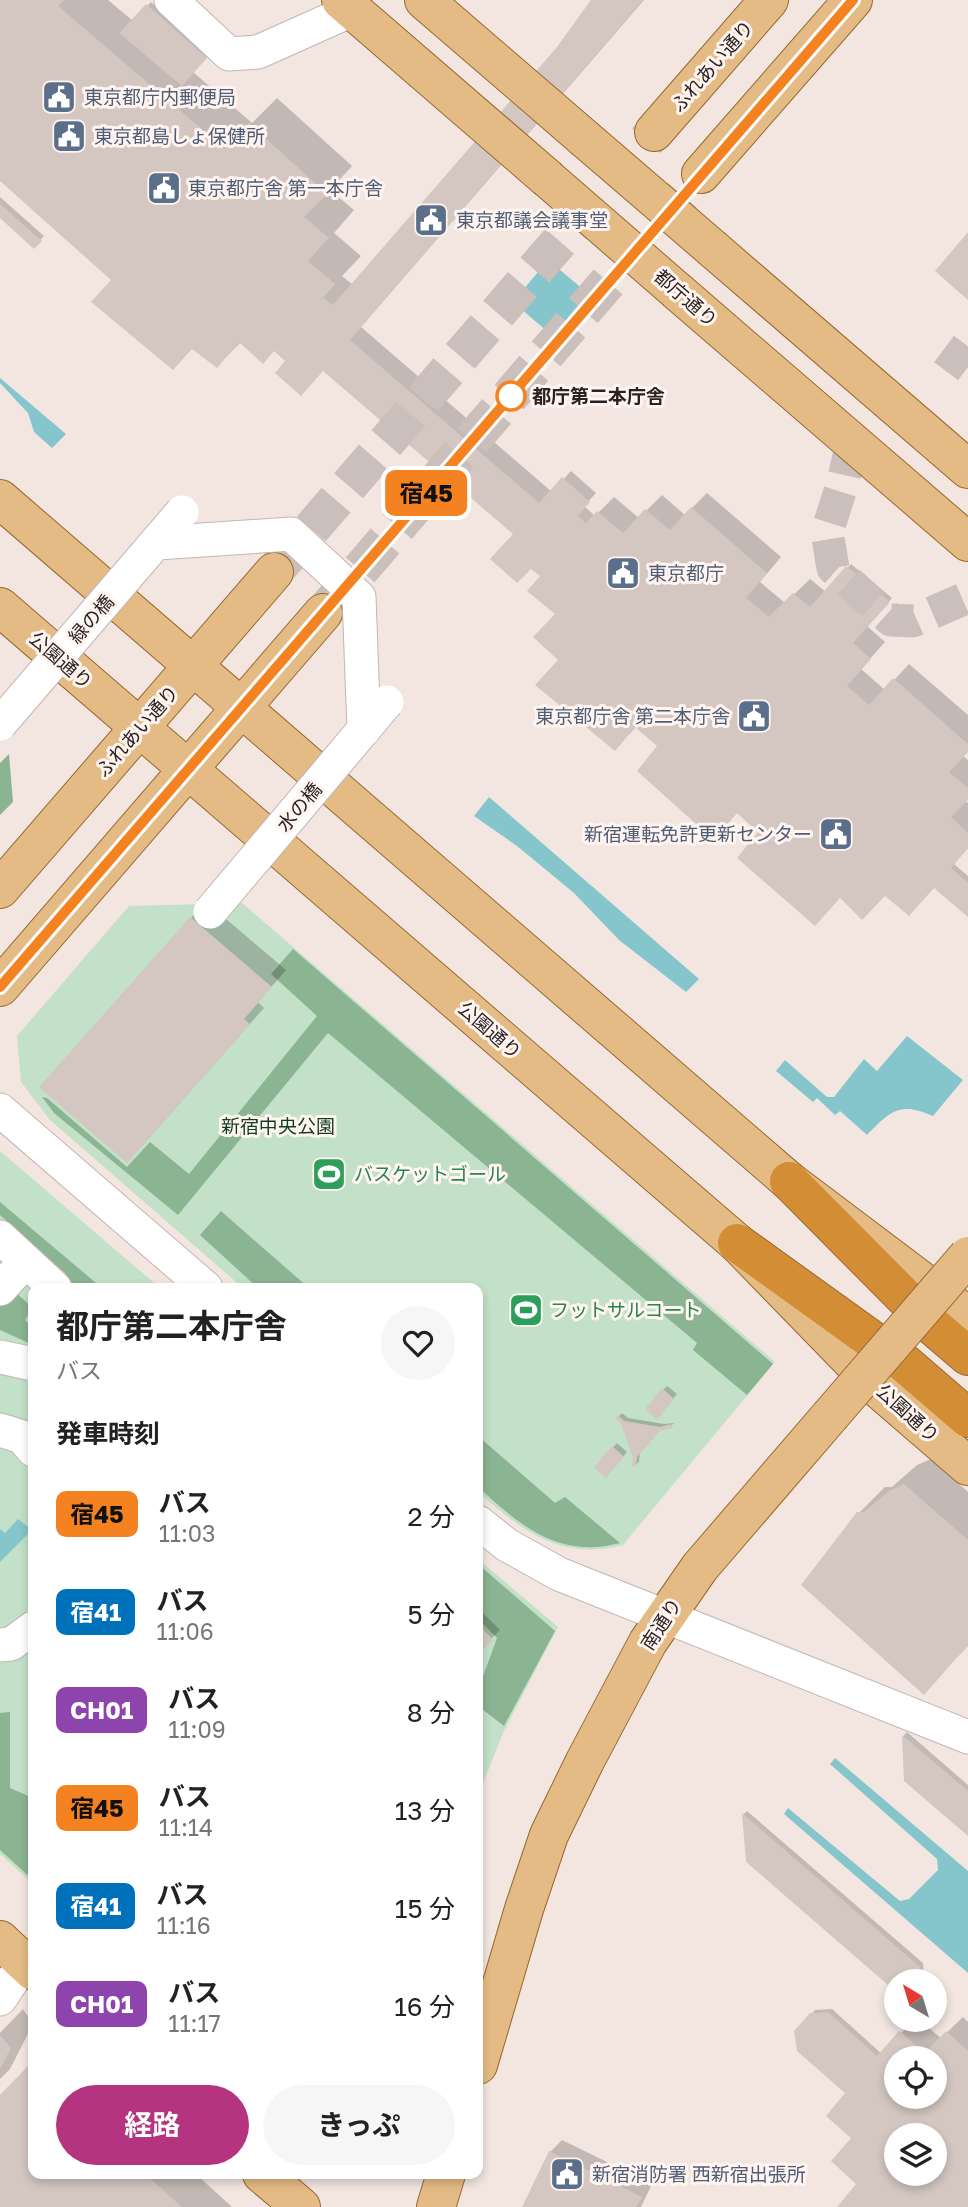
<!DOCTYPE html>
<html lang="ja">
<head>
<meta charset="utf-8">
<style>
	body { margin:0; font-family:"Golos Text","Noto Sans JP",sans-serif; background:#f6f6f6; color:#222; height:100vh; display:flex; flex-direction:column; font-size:26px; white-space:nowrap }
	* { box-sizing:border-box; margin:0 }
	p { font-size:23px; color:#767676 }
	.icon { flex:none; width:38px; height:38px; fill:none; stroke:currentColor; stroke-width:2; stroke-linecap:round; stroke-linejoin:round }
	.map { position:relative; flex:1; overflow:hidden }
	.panel { position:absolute; left:28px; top:1283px; width:455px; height:896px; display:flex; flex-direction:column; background:#fff; border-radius:14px; box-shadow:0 4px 10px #0003 }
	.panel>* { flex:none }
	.badge { padding:0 14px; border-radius:10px; font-size:24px; line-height:46px }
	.needle { width:46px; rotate:322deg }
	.controls { position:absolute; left:884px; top:1969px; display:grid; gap:14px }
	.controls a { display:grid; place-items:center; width:63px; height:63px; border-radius:50%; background:#fff; box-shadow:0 4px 10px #0003; font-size:35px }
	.map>.badge { position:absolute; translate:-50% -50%; box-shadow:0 0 0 4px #fff }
	h2 { padding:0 28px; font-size:26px; line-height:63px }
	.round { display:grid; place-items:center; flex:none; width:74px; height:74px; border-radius:37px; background:#f6f6f6 }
	.overview { display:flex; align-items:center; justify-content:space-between; height:119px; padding:0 28px }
	h1 { font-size:33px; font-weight:700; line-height:52px }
	.action { display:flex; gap:14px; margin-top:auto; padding:14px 28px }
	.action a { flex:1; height:80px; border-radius:42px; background:#b4347f; color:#fff; font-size:28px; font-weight:700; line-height:80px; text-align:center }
	.action a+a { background:#f6f6f6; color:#222 }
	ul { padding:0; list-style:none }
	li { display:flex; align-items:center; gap:21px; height:98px; padding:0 28px }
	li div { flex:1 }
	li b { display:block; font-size:26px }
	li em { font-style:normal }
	li .badge { min-width:77px; font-weight:700; text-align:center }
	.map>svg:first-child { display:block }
	.green { fill:#c3e0c8 }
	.forest { fill:#8bb492 }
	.water { fill:#85c6cd }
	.shadow { fill:#0003; fill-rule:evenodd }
	.building { fill:#d4c7c2; fill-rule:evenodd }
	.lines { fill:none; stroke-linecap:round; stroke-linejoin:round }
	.minor-tunnel { stroke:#cabfbb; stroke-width:33; stroke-dasharray:33 17; stroke-linecap:butt }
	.major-tunnel { stroke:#cabfbb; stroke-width:38; stroke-dasharray:38 19; stroke-linecap:butt }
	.minor-casing { stroke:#c3b6b1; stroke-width:35 }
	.major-casing { stroke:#97682e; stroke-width:40 }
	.highway-casing { stroke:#97682e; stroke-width:40 }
	.minor { stroke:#fff; stroke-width:33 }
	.major { stroke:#e5bb85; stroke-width:38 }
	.highway { stroke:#d38d34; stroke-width:38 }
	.minor-bridge-casing { stroke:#c3b6b1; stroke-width:35; stroke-linecap:butt }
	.major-bridge-casing { stroke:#97682e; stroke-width:40; stroke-linecap:butt }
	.minor-bridge { stroke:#fff; stroke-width:33 }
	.major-bridge { stroke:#e5bb85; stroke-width:38 }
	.line-casing { stroke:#fff; stroke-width:16 }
	.line { stroke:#f58220; stroke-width:10 }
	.stop-dot { fill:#fff; stroke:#f58220; stroke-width:3.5 }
	.labels { text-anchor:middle; stroke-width:6; stroke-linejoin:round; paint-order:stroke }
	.street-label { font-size:19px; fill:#282322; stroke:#fff4f0 }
	.service-label { font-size:19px; fill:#4e5e75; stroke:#fff4f0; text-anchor:start }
	.stop-label { font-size:19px; font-weight:bold; fill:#282322; stroke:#fff4f0; text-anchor:start }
	.park-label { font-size:19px; fill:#103f1e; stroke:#fff4f0 }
	.leisure-label { font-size:19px; fill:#27864d; stroke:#fff4f0; text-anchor:start }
</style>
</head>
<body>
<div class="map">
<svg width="968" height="2207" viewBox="0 0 968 2207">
	<rect width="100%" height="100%" fill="#f3e6e1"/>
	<path class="green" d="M242 903 775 1362 623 1545C560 1561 523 1531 478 1492V1288H243L50 1120 21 1082 17 1036 129 906Z
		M0 1151 160 1288H33V1884L0 1854Z
		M478 1559 558 1627 503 1733 478 1796Z"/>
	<path class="forest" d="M9 754 13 802 0 815V763Z
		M293 949 773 1364 747 1395 693 1350 697 1343 328 1033 178 1215 54 1113 42 1097 47 1098 127 1167 150 1142 189 1174 317 1016 271 974Z
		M0 1202 102 1288H70L65 1273 0 1215Z
		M221 1211 309 1288H258L200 1235Z
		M14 1291 33 1308 25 1320 33 1327V1345L0 1330V1306Z
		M478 1436 555 1503 565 1497 620 1543C558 1559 521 1526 478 1487Z
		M478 1564 555 1631 504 1726 478 1706V1690L497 1638 478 1619Z
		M10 1712V1788L33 1798V1880L0 1850V1713Z"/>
	<path class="water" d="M548 260 590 295 555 338 513 302Z
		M0 378 66 434 52 448 34 432 28 413 0 383Z
		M489 797 699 979 686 992 619 940 574 893 517 846 474 816Z
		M907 1036 963 1080 933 1116C900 1101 890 1111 867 1135L840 1111 835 1115 817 1098 813 1102 776 1071 785 1060 827 1097H834L864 1059 877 1071Z
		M18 1519 32 1530 0 1562V1529L5 1533Z
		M835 1758 968 1871V1973L784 1814 788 1808 900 1901 909 1899 938 1870 937 1859 830 1764Z"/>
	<path class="shadow" d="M0 0H108L133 21 151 2 209 54 193 72 252 123 277 98 352 166 330 190 354 210 334 233 361 256 342 276 353 285 559 48 593 0H644L361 327 552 492 571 471 596 493 584 506 595 516 614 497 639 518 662 495 685 515 707 493 781 557 760 582 785 603 810 579 826 592 851 564 892 598 867 626 885 642 861 669 885 690 909 664 968 715V751L963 756 968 760V798L965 801 968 803V848L954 864 968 876V915L934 886 885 894 841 896 738 812 714 837 659 745 637 726 615 749 560 660 557 614 543 576 515 533 324 370 288 361 275 349 241 342 217 366 113 280 0 179Z
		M0 197 44 236 34 247 0 216Z
		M206 902 286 970 258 1002 264 1008 142 1146 191 918Z
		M667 1386 677 1394 660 1414 647 1408Z
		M622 1413 628 1418 664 1424 674 1423 671 1426 660 1429 640 1451 639 1462 635 1465V1456L623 1423 617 1418Z
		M617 1443 627 1452 606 1476 596 1467Z
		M931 1459 968 1492V1646L923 1692 859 1513 885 1487H892L917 1465Z
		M478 1608 500 1630 478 1652Z
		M907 1732 968 1785V1834L906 1780 904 1735Z
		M747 1811 923 1963 924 1981H896V1989L748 1862 744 1814Z
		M23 2009 33 2024 10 2069 0 2079V2033Z
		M832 2009 882 2054 913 2020H919L941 2038 963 2017 968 2022V2207H839L859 2184 853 2137V2087L796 2031 815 2010ZM896 2058H934V2096H896ZM896 2135H934V2174H896Z
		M33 2063V2174H196L232 2207H0V2098Z
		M562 2140 652 2184 641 2207H524L550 2152Z"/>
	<path class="building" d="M0 0H64L58 6 225 149 249 123 327 194 304 217 329 238 308 261 335 284 323 298 333 305 557 47 591 0H643L350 340 539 503 562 477 590 502 578 516 586 523 597 511 623 533 645 509 670 530 691 507 767 573 746 598 769 617 793 593 810 607 846 566 890 602 853 643 871 659 847 686 869 705 893 678 968 744V752L949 772 968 788V800L951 817 968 833V848L951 868 968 883V917L934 888 909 916 885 896 862 920 840 898 815 926 737 858 758 832 737 813 714 840 637 771 657 746 635 727 615 751 535 685 558 660 533 637 555 614 527 591 540 576 531 569 517 583 490 559 513 534 323 371 301 396 275 373 285 361 274 351 263 364 239 342 217 368 192 349 173 370 91 302 111 280 0 181Z
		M146 4 207 58 182 86 119 33Z
		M0 204 42 241 34 249 0 218Z
		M968 232V300L935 271Z
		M190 917 272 987 244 1019 250 1024 127 1163 39 1087Z
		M662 1388 674 1399 657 1420 645 1409Z
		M618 1415 624 1421 660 1427 671 1424 672 1428 660 1431 637 1457 636 1467 632 1466 633 1457 621 1424 615 1418Z
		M612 1446 624 1457 606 1478 594 1467Z
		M904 1484 968 1540V1645L924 1695 801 1585 857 1512H864L889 1491Z
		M478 1624 493 1640 478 1655Z
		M902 1735 968 1791V1836L904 1781Z
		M742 1813 920 1967 921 1981H896V1992L746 1862Z
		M828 2012 877 2056 899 2031 925 2053 946 2031 968 2051V2207H837L856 2184 831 2161 851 2138 826 2116 845 2093 797 2051 794 2031 810 2013ZM896 2058H934V2096H896ZM896 2135H934V2174H896Z
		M0 2035 11 2048 0 2069Z
		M28 2066 33 2071V2174H145L182 2207H0V2095Z
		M549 2151 642 2197 636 2207H522Z"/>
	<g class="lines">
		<path class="minor-tunnel" d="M944 349 968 367
			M852 443 843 482 827 532 833 568 891 620 913 621 968 597"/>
		<path class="major-tunnel" d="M274 572 654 132
			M323 613 701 174"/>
		<g class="minor-casing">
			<path id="minor" d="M171 0 229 54 258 52 352 10
				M0 1110 206 1288
				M0 1237 55 1288
				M0 1289 26 1261
				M0 1357 33 1364
				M0 1430 22 1437 33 1450
				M478 1522 507 1545 559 1574 968 1737
				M0 1645 11 1644 33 1628
				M0 1999 24 1963"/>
		</g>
		<g class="major-casing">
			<path id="major" d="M341 0 547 178
				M424 0 584 138
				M654 132 769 0
				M701 174 853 0
				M713 249 968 469
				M677 291 968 542
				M0 499 789 1181 968 1316
				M0 607 737 1243 880 1390 968 1466
				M0 889 274 572
				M0 987 323 613
				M0 1940 33 1971
				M478 2065 524 1909 549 1835 585 1761 648 1642 700 1567 830 1416
				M262 2174 301 2207
				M436 2207 446 2174"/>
		</g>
		<g class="highway-casing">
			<path id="highway" d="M789 1181 934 1327 968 1356
				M737 1243 904 1363 968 1418"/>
		</g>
		<use href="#minor" class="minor"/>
		<use href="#major" class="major"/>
		<use href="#highway" class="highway"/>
		<g class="minor-bridge-casing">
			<path id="minor-bridge" d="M157 543 291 534 359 597 364 730
				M0 724 182 512
				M210 912 387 702"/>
		</g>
		<g class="major-bridge-casing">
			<path id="major-bridge" d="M584 138 713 249
				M547 178 677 291
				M830 1416 968 1256"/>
		</g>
		<use href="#minor-bridge" class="minor-bridge"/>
		<use href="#major-bridge" class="major-bridge"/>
	</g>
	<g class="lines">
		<g class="line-casing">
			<path id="line" d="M0 987 853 0"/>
		</g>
		<use href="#line" class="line"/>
	</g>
	<defs>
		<g id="civic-square" transform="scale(1.75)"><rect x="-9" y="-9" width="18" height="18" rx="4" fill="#5c6f8a" stroke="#fff4f0"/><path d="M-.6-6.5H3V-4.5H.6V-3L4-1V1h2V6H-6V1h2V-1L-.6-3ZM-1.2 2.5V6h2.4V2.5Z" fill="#fff"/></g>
		<g id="stadium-square" transform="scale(1.75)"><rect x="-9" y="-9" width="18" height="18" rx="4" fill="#2e9e5b" stroke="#fff4f0"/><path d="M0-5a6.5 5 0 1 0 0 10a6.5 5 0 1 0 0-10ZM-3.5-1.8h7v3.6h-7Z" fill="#fff"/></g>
	</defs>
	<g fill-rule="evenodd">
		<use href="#civic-square" x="59" y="97"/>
		<use href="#civic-square" x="69" y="136"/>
		<use href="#civic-square" x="164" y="188"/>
		<use href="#civic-square" x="431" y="220"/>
		<use href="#civic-square" x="623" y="573"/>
		<use href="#civic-square" x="754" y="716"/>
		<use href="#civic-square" x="836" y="834"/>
		<use href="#stadium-square" x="329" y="1174"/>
		<use href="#stadium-square" x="526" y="1310"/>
		<use href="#civic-square" x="567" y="2174"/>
	</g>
	<circle class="stop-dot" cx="511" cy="396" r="14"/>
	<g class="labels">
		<g class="street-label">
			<text transform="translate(712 66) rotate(-49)" y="7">ふれあい通り</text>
			<text transform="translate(686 298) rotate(41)" y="7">都庁通り</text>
			<text transform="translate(91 619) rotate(-49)" y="7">緑の橋</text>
			<text transform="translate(61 660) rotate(41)" y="7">公園通り</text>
			<text transform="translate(137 731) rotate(-49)" y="7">ふれあい通り</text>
			<text transform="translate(299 807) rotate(-50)" y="7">水の橋</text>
			<text transform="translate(490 1030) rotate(41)" y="7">公園通り</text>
			<text transform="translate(908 1413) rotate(42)" y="7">公園通り</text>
			<text transform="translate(661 1624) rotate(-57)" y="7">南通り</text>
		</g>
		<g class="service-label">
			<text x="84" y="104">東京都庁内郵便局</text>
			<text x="94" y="143">東京都島しょ保健所</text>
			<text x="188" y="195">東京都庁舎 第一本庁舎</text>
			<text x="456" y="227">東京都議会議事堂</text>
			<text x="648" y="580">東京都庁</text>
			<text x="730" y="723" text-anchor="end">東京都庁舎 第二本庁舎</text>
			<text x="812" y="841" text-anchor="end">新宿運転免許更新センター</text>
			<text x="592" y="2181">新宿消防署 西新宿出張所</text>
		</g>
		<g class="stop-label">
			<text x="532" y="403">都庁第二本庁舎</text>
		</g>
		<g class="park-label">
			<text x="278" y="1133">新宿中央公園</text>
		</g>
		<g class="leisure-label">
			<text x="354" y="1181">バスケットゴール</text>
			<text x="550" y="1317">フットサルコート</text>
		</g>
	</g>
</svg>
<div class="controls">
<a><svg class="needle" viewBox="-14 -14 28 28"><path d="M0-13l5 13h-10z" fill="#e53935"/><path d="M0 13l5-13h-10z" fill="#767676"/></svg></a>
<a><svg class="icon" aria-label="locate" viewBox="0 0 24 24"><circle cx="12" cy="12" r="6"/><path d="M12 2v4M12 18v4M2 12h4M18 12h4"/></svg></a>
<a><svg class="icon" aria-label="layers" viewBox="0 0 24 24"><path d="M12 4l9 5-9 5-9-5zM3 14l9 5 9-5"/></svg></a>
</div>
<b class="badge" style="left:426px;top:493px;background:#f58220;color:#111">宿45</b>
<section class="panel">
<div class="overview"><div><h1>都庁第二本庁舎</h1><p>バス</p></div><a class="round"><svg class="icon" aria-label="heart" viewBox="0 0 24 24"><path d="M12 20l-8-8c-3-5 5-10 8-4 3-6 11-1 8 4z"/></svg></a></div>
<h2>発車時刻</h2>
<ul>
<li><span class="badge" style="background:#f58220;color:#111">宿45</span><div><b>バス</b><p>11:03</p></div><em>2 分</em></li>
<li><span class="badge" style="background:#0072bc;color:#fff">宿41</span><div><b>バス</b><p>11:06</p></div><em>5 分</em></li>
<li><span class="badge" style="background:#8e44ad;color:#fff">CH01</span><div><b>バス</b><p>11:09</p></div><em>8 分</em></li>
<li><span class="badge" style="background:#f58220;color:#111">宿45</span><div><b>バス</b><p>11:14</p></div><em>13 分</em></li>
<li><span class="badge" style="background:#0072bc;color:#fff">宿41</span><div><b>バス</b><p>11:16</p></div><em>15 分</em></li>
<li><span class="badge" style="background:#8e44ad;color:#fff">CH01</span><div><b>バス</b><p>11:17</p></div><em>16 分</em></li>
</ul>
<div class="action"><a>経路</a><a>きっぷ</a></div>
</section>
</div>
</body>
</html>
